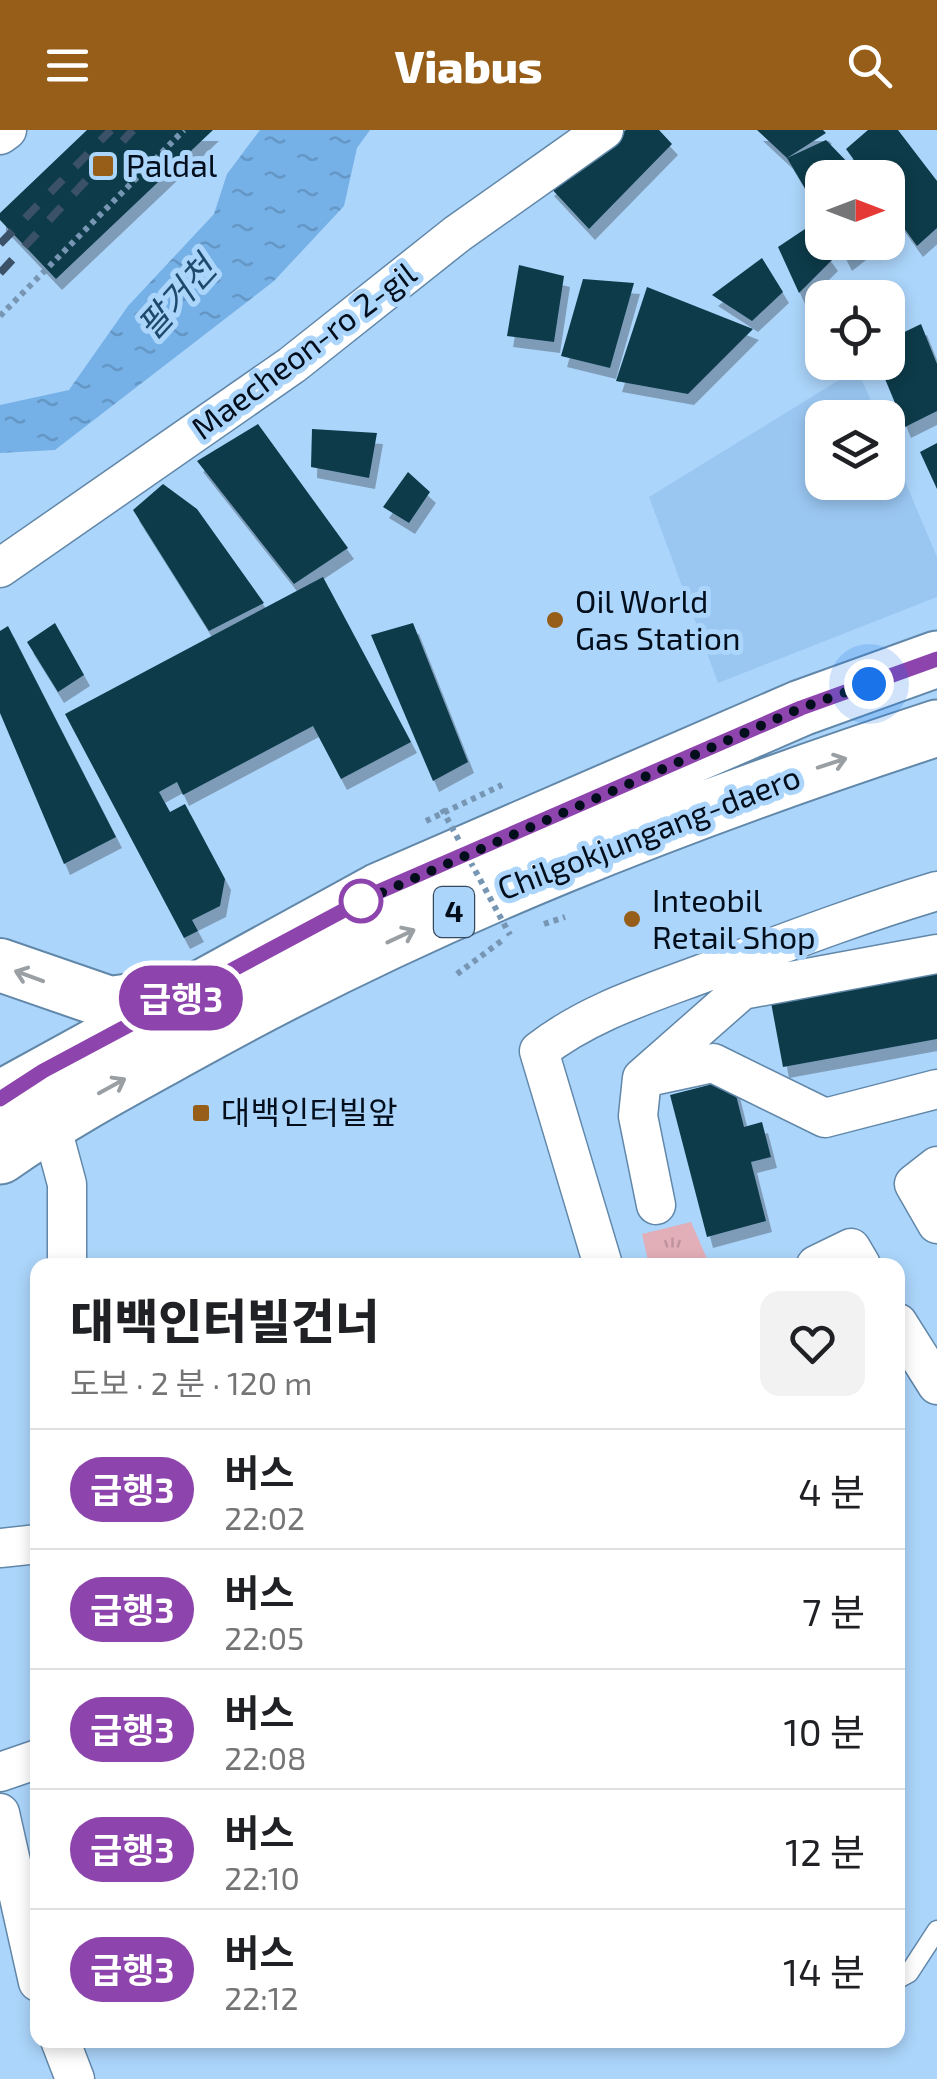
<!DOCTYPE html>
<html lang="ko">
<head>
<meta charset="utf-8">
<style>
	body { margin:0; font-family:"Exo 2","Noto Sans KR",sans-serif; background:#f2f2f2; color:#202124; height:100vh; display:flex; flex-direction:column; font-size:38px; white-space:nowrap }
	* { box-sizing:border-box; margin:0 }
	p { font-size:32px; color:#757577 }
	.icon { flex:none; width:55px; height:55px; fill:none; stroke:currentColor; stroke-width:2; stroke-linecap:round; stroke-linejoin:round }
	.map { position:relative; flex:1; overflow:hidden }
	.side { position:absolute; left:30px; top:1128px; width:875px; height:790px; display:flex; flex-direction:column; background:#fff; border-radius:20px; box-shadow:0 5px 15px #0003 }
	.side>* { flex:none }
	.badge { padding:0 20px; border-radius:32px; font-size:35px; line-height:65px }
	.needle { width:65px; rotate:90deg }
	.fabs { position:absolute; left:805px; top:30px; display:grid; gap:20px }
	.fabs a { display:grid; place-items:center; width:100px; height:100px; border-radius:20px; background:#fff; box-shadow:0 5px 15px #0003; font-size:50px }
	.you { position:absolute; width:50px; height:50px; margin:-25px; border:8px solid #fff; border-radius:50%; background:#1a73e8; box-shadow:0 0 0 15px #1a73e833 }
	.map>.badge { position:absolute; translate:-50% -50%; box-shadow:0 0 0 5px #fff }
	.round { display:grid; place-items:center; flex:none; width:105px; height:105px; border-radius:20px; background:#f2f2f2 }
	.overview { display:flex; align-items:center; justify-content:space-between; height:170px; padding:0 40px }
	h1 { font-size:48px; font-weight:800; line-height:75px }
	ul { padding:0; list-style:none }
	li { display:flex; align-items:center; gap:30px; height:120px; padding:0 40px; border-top:2px solid #e0e0e0 }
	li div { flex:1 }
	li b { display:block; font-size:38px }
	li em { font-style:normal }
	li .badge { min-width:110px; font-weight:700; text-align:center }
	header { display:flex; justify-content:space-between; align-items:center; height:130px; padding:0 40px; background:#965e18; color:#fff; font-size:45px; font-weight:800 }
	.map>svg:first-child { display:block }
	.built { fill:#9ac7f2 }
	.grass { fill:url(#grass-tufts) }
	.water { fill:url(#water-ripples) }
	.building { fill:#0e3a4a; filter:url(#shadow) }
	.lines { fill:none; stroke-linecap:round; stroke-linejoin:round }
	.lane-casing { stroke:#6187a9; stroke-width:21 }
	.street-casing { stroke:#6187a9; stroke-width:41 }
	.secondary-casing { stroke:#6187a9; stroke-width:56 }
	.primary-casing { stroke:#6187a9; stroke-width:59 }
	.path { stroke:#7696b4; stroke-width:6; stroke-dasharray:5 5; stroke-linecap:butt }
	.lane { stroke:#fff; stroke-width:18 }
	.street { stroke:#fff; stroke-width:38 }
	.secondary { stroke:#fff; stroke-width:52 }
	.primary { stroke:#fff; stroke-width:55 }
	.rail { stroke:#3b5167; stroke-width:8; stroke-dasharray:18 18; stroke-linecap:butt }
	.path-bridge { stroke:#7696b4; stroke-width:6; stroke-dasharray:5 5; stroke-linecap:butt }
	.oneway { stroke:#9a9fa4 }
	.line-casing { stroke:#fff; stroke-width:22 }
	.line { stroke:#8e44ad; stroke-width:15 }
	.walk { stroke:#020e1b; stroke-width:10; stroke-dasharray:0 18 }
	.poi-dot { fill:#965e18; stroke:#acd5fb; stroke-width:4 }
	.stop-dot { fill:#fff; stroke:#8e44ad; stroke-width:5 }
	.labels { text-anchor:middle; stroke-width:10; stroke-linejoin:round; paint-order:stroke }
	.shield { fill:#acd5fb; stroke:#354a5e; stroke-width:2.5 }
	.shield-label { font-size:30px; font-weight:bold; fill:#020e1b }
	.poi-label { font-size:32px; fill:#020e1b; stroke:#acd5fb; text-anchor:start }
	.street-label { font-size:32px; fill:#020e1b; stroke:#acd5fb }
	.water-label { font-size:35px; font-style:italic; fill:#1d496d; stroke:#acd5fb }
</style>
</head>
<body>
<header><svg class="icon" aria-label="menu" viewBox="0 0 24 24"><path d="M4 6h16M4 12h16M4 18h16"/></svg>Viabus<svg class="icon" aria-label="search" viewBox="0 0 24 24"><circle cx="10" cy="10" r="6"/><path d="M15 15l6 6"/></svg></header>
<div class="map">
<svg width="937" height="1949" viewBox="0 0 937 1949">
	<defs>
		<pattern id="grass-tufts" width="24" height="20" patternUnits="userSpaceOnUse" patternTransform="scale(2.5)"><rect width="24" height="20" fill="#e2aeb8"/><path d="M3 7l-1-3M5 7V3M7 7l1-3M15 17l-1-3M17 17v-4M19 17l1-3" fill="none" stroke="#c0949e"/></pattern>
		<pattern id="water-ripples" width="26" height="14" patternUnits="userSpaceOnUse" patternTransform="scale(2.5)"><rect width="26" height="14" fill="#75b1e7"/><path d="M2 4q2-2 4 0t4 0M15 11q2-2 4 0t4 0" fill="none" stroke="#6497c6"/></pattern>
		<filter id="shadow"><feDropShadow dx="6" dy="11" stdDeviation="0" flood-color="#0004"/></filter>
	</defs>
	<rect width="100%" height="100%" fill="#acd5fb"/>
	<path class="built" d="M857 239 878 287 822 288V352H888V311L937 427V467L718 553 649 367Z"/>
	<path class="grass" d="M691 1092 708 1131 649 1135 642 1104Z"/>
	<path class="water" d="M260 0H370L357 18 344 76 274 151 55 320 0 323V275L69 260 128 176 214 84 227 44Z"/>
	<path class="building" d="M87 0H213L56 149 0 90V83Z
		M626 0H659L672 14 589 99 548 55Z
		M757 0H823L826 3 787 28Z
		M868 0H898L937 51V98L917 116 888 76V48H867L846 19Z
		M826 10 852 37 843 48H822V71L817 77 822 73V87L787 28Z
		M808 97 832 130 799 163 778 117Z
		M837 112H869L846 130Z
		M762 128 783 162 752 191 712 165Z
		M519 135 564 146 554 212 507 206Z
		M583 149 634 153 610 238 561 226Z
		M647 157 753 199 688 264 616 251Z
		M921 194 937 234V281L905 297 878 232H888V210Z
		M258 294 348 418 294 454 197 331Z
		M312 299 377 303 369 348 311 337Z
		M937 313V359L920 322Z
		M408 342 430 362 409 393 383 377Z
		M163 354 197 379 264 473 209 501 133 380Z
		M323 447 411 612 341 649 313 596 183 665 177 652 159 662 170 682 185 674 225 749 220 776 192 790 198 801 184 808 65 584Z
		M55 493 84 545 58 562 27 512Z
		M413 493 468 632 433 651 371 505Z
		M8 496 116 707 64 734 0 583V501Z
		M937 837V909L783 937 770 867Z
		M732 949 744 997 762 992 771 1027 751 1032 766 1091 707 1107 670 965Z"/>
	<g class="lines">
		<g class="lane-casing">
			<path id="lane" d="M898 1849 909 1843 937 1800"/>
		</g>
		<g class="street-casing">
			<path id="street" d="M0 5 7 0
				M0 438 292 235 457 104 604 0
				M648 947 713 933 825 988 937 959
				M50 991 67 1054V1135
				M937 1036 914 1054 937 1094
				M656 1075 638 986 642 948 742 860 937 824
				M603 1135 539 921C590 881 652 863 712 840 787 812 860 784 937 761
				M816 1135 851 1118 861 1135
				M898 1193 937 1255
				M0 1418 38 1414
				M0 1642 38 1629
				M0 1683 38 1852
				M60 1910 75 1949"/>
		</g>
		<g class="secondary-casing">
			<path id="secondary" d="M0 835 110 873 190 862"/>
		</g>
		<g class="primary-casing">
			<path id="primary" d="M0 969 379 761 801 578 937 529
				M0 1026C62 982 129 947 196 910 432 779 681 682 937 598"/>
		</g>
		<path class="path" d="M0 186 184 0
			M426 691 502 655
			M544 794 565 787
			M457 844 504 809"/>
		<use href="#lane" class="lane"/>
		<use href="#street" class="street"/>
		<use href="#secondary" class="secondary"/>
		<use href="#primary" class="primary"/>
		<path class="rail" d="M0 114 111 0
			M0 143 133 0"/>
		<path class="path-bridge" d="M442 679 510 805"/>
	</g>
	<defs><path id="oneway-shaft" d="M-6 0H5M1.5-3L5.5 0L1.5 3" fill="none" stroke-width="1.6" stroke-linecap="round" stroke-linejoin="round" transform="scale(2.5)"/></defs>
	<g class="oneway">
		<use href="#oneway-shaft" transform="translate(832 633) rotate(-18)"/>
		<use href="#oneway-shaft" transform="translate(401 806) rotate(-25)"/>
		<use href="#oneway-shaft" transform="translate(29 846) rotate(-160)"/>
		<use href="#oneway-shaft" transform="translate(112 956) rotate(-29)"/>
	</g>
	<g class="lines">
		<g class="line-casing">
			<path id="line" d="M0 969 43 941 378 762 801 578 937 529"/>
		</g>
		<use href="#line" class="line"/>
		<path class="walk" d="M361 771 347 778 801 578 869 554"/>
	</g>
	<g class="poi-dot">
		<rect x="91" y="24" width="24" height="24" rx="5"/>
		<circle cx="555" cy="490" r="10"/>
		<circle cx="632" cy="789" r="10"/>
		<rect x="191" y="973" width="20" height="20" rx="5"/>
	</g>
	<circle class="stop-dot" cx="361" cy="771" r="20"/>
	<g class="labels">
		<rect class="shield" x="434" y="757" width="40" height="50" rx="8"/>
		<g class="shield-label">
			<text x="454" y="792">4</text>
		</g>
		<g class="poi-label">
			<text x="126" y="47">Paldal</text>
			<text x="575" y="483">Oil World<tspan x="575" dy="37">Gas Station</tspan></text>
			<text x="652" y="782">Inteobil<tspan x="652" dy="37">Retail Shop</tspan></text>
			<text x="221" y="994">대백인터빌앞</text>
		</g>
		<g class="street-label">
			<text transform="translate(304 221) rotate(-37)" y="11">Maecheon-ro 2-gil</text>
			<text transform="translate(649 703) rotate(-21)" y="11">Chilgokjungang-daero</text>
		</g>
		<g class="water-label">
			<text transform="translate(177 168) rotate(-48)" y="12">팔거천</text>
		</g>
	</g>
</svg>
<div class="fabs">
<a><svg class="needle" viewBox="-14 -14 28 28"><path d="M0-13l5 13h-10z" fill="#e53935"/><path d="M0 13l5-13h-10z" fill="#757577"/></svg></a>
<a><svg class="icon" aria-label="locate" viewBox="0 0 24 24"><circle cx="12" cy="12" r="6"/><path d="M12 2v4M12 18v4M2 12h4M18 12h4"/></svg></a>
<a><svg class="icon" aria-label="layers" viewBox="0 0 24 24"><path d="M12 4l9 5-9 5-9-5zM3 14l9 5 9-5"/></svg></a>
</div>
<div class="you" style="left:869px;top:554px"></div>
<b class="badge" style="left:181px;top:868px;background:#8e44ad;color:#fff">급행3</b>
<section class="side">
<div class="overview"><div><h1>대백인터빌건너</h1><p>도보 · 2 분 · 120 m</p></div><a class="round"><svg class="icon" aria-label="heart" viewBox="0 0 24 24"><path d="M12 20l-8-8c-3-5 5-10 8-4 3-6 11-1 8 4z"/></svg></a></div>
<ul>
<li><span class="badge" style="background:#8e44ad;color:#fff">급행3</span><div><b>버스</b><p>22:02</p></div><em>4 분</em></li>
<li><span class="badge" style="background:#8e44ad;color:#fff">급행3</span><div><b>버스</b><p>22:05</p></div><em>7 분</em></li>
<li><span class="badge" style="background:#8e44ad;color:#fff">급행3</span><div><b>버스</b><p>22:08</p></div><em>10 분</em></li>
<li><span class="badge" style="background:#8e44ad;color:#fff">급행3</span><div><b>버스</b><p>22:10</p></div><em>12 분</em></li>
<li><span class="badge" style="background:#8e44ad;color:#fff">급행3</span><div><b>버스</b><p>22:12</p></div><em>14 분</em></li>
</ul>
</section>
</div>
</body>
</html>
